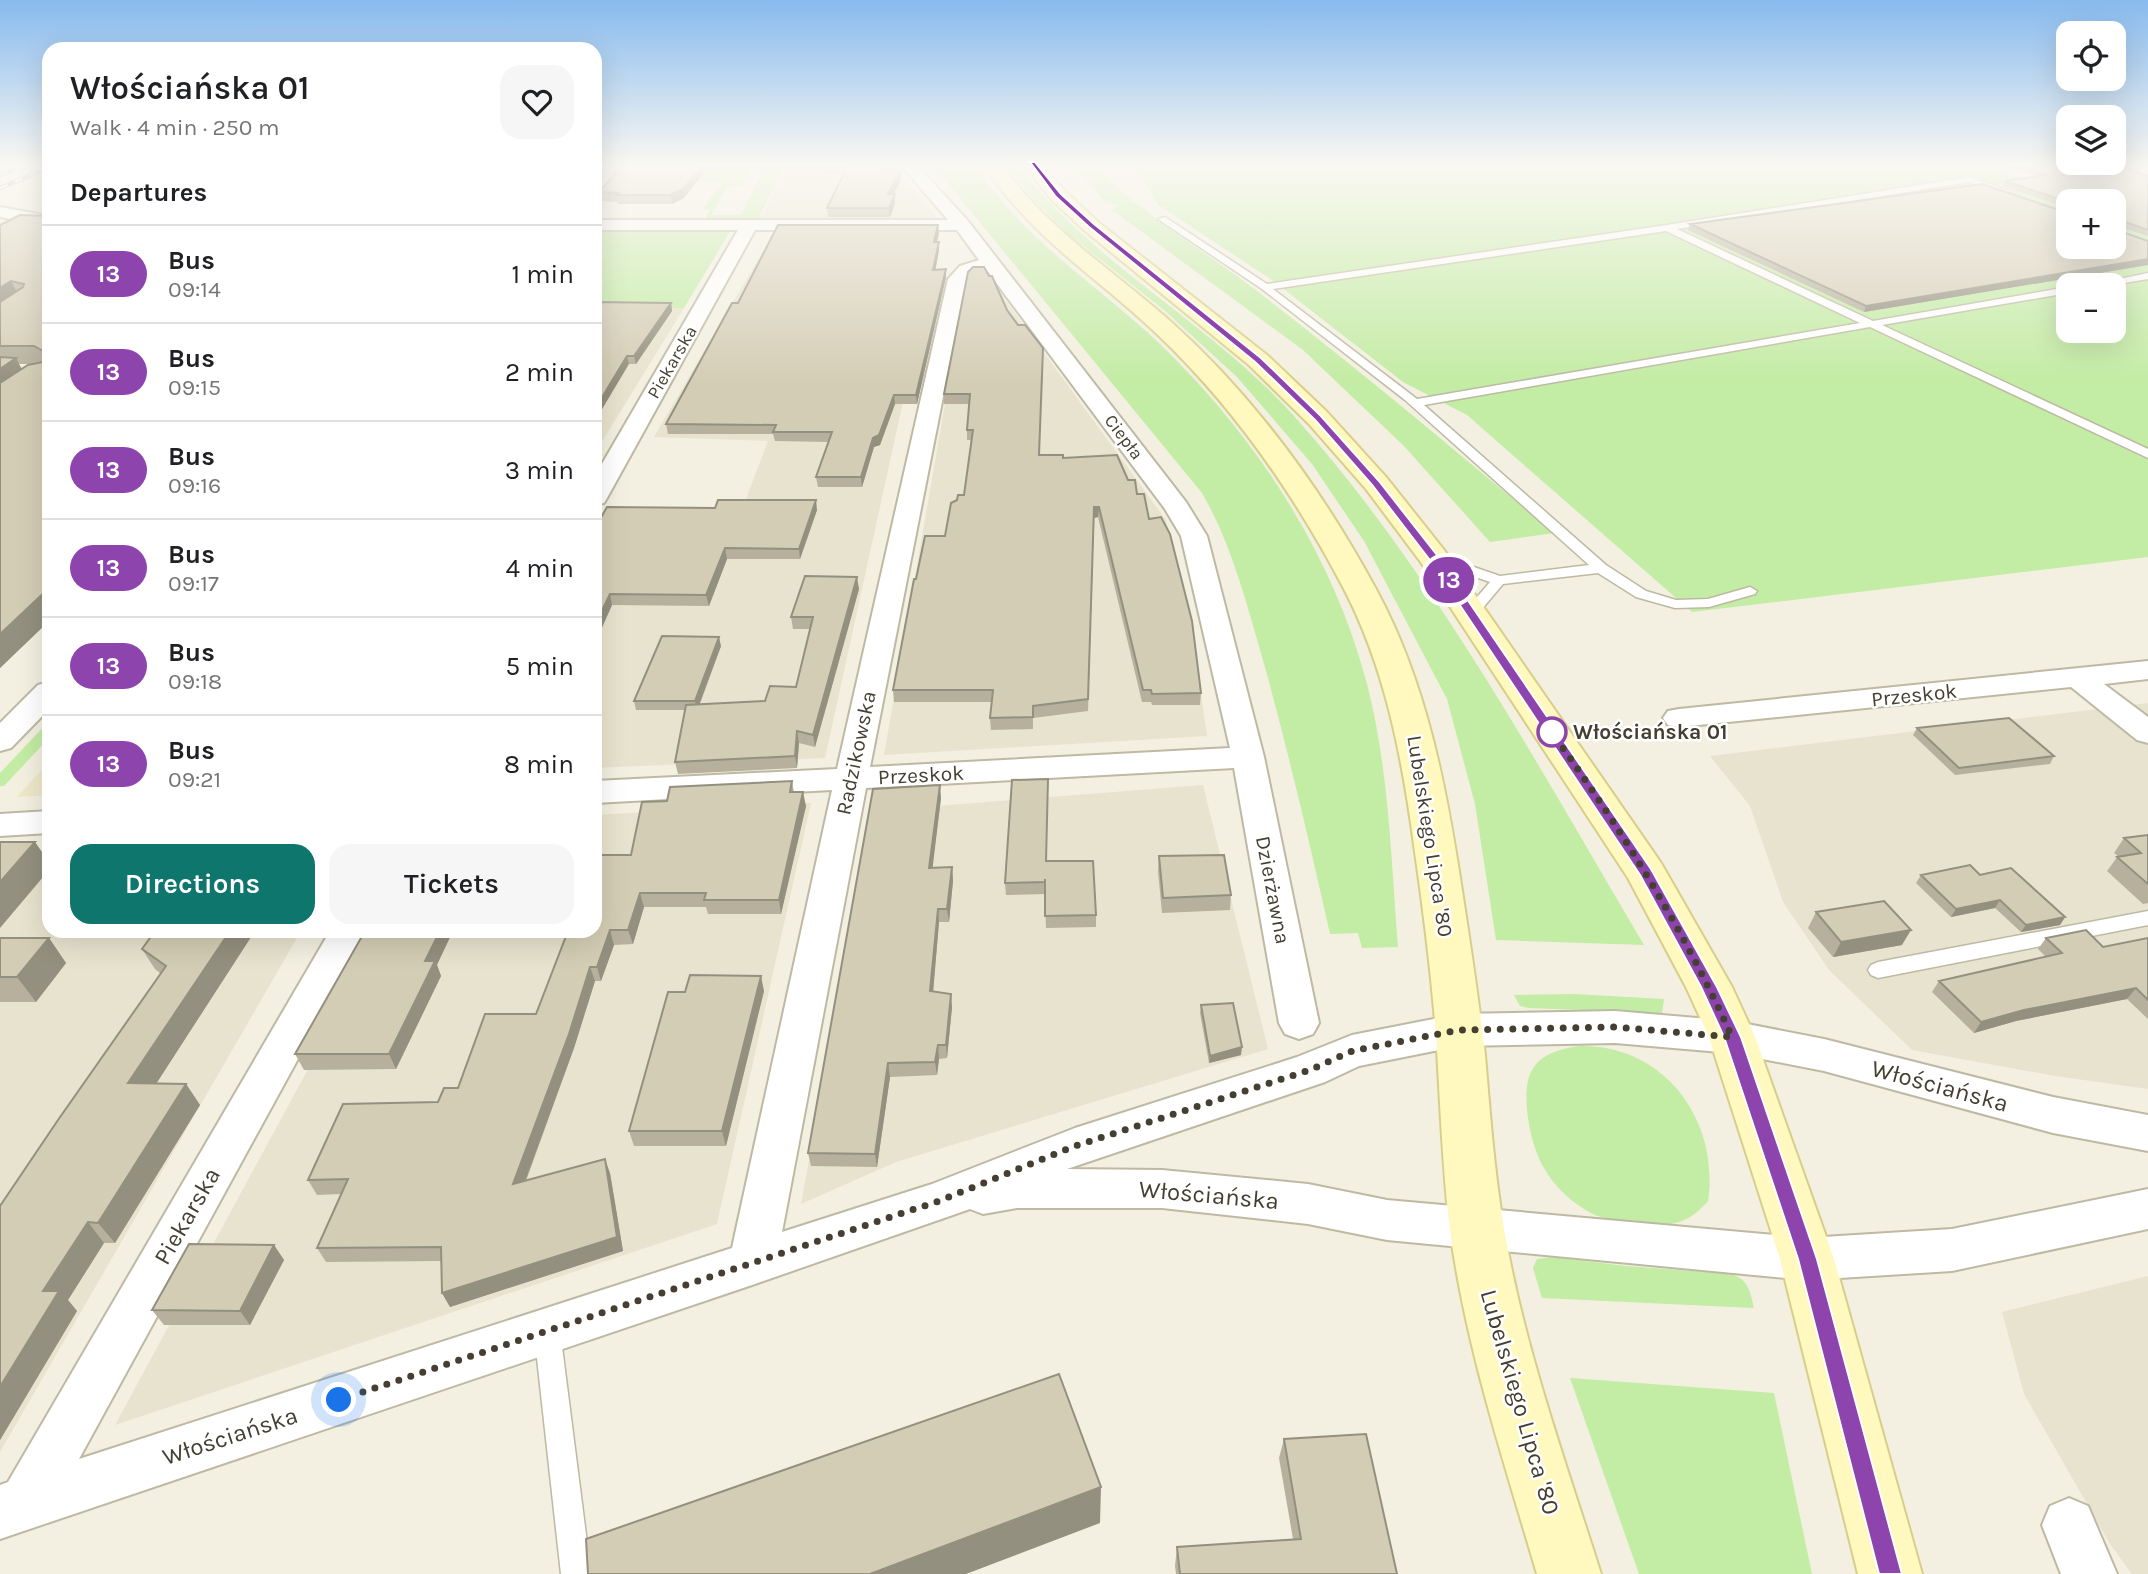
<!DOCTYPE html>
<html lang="en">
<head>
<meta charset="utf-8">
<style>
	body { margin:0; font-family:Karla,sans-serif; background:#f6f6f6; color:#202124; height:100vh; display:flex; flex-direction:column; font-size:26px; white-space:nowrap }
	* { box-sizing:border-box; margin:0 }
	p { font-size:23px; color:#757577 }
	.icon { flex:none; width:38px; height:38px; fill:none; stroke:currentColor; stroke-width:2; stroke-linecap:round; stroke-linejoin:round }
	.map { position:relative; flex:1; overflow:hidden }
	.drawer { position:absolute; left:42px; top:42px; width:560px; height:896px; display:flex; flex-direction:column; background:#fff; border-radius:21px; box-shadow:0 7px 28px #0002 }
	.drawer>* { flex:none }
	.badge { padding:0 14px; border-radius:23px; font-size:24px; line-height:46px }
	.tools { position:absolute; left:2056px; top:21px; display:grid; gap:14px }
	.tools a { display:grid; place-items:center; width:70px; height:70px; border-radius:14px; background:#fff; box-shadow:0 7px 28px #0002; font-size:35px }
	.you { position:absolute; width:35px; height:35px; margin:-18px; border:5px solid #fff; border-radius:50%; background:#1a73e8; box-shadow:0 0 0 10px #1a73e833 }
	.map>.badge { position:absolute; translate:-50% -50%; box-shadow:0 0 0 4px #fff }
	h2 { padding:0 28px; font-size:26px; line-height:63px }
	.round { display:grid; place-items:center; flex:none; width:74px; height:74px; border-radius:21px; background:#f6f6f6 }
	.overview { display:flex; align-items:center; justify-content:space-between; height:119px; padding:0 28px }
	h1 { font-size:33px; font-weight:600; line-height:52px }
	.cta { display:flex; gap:14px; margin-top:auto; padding:14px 28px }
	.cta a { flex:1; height:80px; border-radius:21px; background:#0f766e; color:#fff; font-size:28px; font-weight:600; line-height:80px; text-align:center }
	.cta a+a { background:#f6f6f6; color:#202124 }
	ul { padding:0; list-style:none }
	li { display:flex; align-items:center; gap:21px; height:98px; padding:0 28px; border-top:2px solid #e0e0e0 }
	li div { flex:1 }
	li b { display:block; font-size:26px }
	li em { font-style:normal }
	li .badge { min-width:77px; font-weight:700; text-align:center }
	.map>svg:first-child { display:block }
	.residential { fill:#e7e3ce }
	.education { fill:#eee8c9 }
	.green { fill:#c3eca4; fill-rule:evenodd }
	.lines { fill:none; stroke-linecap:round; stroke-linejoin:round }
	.lane-casing { stroke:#beb9a3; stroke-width:3 }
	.street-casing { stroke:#beb9a3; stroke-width:4 }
	.secondary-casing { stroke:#d8ce8b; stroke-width:4 }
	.lane { fill:#fff; fill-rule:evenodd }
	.street { fill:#fff; fill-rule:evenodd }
	.secondary { fill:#fff8bf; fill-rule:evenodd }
	.rail-casing { stroke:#939393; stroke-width:4.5 }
	.rail { stroke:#fff; stroke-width:2.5; stroke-dasharray:8; stroke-linecap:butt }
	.wall { fill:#b6b09c; fill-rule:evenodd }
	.shaded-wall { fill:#94907f }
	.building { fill:#d4cdb5; stroke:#94907f; stroke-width:2 }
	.line { fill:#8e44ad; stroke:#fff; stroke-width:2 }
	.walk { stroke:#443f31; stroke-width:7; stroke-dasharray:0 12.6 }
	.stop-dot { fill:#fff; stroke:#8e44ad; stroke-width:3.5 }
	.labels { text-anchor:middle; stroke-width:5; stroke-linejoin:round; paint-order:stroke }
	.far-street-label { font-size:18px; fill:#443f31; stroke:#fff }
	.street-label { font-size:21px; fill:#443f31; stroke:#fff }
	.stop-label { font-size:21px; font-weight:bold; fill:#443f31; stroke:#fff; text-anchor:start }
	.near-street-label { font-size:24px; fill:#443f31; stroke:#fff }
</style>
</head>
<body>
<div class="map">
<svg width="2148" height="1574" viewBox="0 0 2148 1574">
	<rect width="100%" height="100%" fill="#f3f0e1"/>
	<path class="residential" d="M790 164H894L939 221 761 218Z
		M774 232 940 233 825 758 595 768V547L736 525 768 441 654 437Z
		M968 272 986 273 1166 520 1189 612 1207 736 884 755Z
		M595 308H684L595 453Z
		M2148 703V1089L2055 1076 1912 1050 1829 970 1783 902 1750 806 1710 756Z
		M1203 785 1268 1049 896 1162 801 1204 872 811Z
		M811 803 717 1224 115 1425 383 931H595V815Z
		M49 861V931H301L0 1452V862Z
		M2148 1276V1574H2132L2110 1544 2024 1394 2002 1312Z"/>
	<path class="education" d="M49 762V795L17 797Z"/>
	<path class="green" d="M674 164H754L741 186H728L711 215H741L764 169H782L759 218H705L710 210 703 209 722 182H659Z
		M932 164H975C1021 239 1098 285 1160 344 1256 437 1333 554 1367 684 1389 769 1391 859 1398 947L1362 948 1358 933 1330 934C1309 840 1287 746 1261 653 1245 598 1231 543 1202 493Z
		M1006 164H1017C1093 265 1210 322 1294 416 1433 571 1538 766 1644 945L1496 940 1475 804 1447 699 1364 541 1312 464 1237 377 1164 310 1067 233 1034 200Z
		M1071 164H1092C1143 216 1207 252 1265 297 1363 373 1458 453 1554 533L1490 542 1404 446 1303 350 1112 210 1119 205 1106 203Z
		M1133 164H1961L2048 184 2068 201V247H2114V209L2148 222V557L1692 612 1467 415 1403 382 1272 280 1158 205ZM2068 285H2114V331H2068Z
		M595 229H722L731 230 684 308H595Z
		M49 721V738L4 786H0V773Z
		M1574 994 1664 999 1662 1013 1529 1008 1520 1006 1514 995Z
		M1579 1046C1664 1044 1720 1120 1708 1201 1687 1225 1672 1226 1642 1224 1620 1223 1599 1220 1581 1207 1567 1198 1552 1183 1544 1168 1531 1147 1519 1092 1532 1070 1542 1053 1561 1049 1579 1046Z
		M1552 1257 1626 1266 1731 1274C1749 1280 1750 1291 1754 1308L1542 1298 1533 1268 1537 1259Z
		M1570 1378 1774 1393 1812 1574H1639Z"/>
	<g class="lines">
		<g class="lane-casing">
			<path id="lane" d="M1970 177 2011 192 2004 194 1969 182 1677 229 1873 321 2068 287V293L1882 325 2148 449V458L1870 327 1424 405 1606 565 1646 591 1676 600 1708 599 1750 587 1757 591 1755 594 1709 607 1675 608 1636 597 1598 573 1503 584 1476 616H1466L1464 613 1466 610 1490 582 1429 561V555H1439L1500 576 1589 565 1405 400 1262 289 1158 219 1165 217 1267 284 1667 225ZM1666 231 1860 323 1417 399 1273 289Z
				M2148 273V279L2112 285H2091Z
				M2148 911V925L1878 978 1871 975 1868 970 1871 965 1878 962Z
				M547 1319 556 1322 560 1331 591 1574H561L534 1331 538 1322Z"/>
		</g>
		<g class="street-casing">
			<path id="street" d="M900 164H916L968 221 1186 502 1207 536 1264 757 1319 1023 1313 1034 1299 1039 1285 1034 1279 1023 1234 768 866 788 782 1232 932 1184 1075 1128 1297 1057 1352 1035 1459 1014 1615 1011 1732 1021 1824 1039 2053 1097 2148 1115V1151L2053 1133 1824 1071 1732 1053 1615 1043 1459 1046 1359 1066 1325 1082 1067 1169 1162 1170 1308 1184 1387 1200 1807 1238 1952 1229 2148 1189V1229L1952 1271 1807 1280 1387 1240 1308 1224 1162 1208H1017L983 1214 970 1209 752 1285 0 1539V1485L8 1482 330 931H368L79 1459 732 1248 832 790 595 803V781L837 769 948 279 960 266 979 260 957 230H755L607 498 604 503 595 505V476L738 230H595V220H948ZM986 269 1165 509 1181 536 1230 748 870 767 966 280 972 274Z
				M0 207 49 216V226L0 217Z
				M2148 661V679L2104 684 2148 717V743L2137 740 2071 687 1679 727 1668 725 1663 718 1668 711 1679 709Z
				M49 682V709L11 748 0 751V723L38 685Z
				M49 811V833L0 836V814Z
				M2069 1498 2088 1506 2117 1574H2061L2042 1525 2050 1506Z"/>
		</g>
		<g class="secondary-casing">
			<path id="secondary" d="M983 164H1001C1046 228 1111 269 1169 320 1254 396 1323 491 1377 591 1428 686 1447 791 1463 897 1471 949 1479 1002 1485 1055 1490 1113 1494 1171 1504 1229 1524 1347 1565 1460 1601 1574H1537C1503 1458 1464 1342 1449 1222 1442 1159 1440 1096 1436 1033 1431 970 1423 907 1414 845 1402 756 1385 667 1343 587 1294 494 1234 407 1157 334 1094 274 1033 240 983 164Z
				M1023 164H1041L1065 191 1098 222 1267 355 1327 412 1386 477 1444 550 1661 863 1732 987 1755 1037 1834 1259 1922 1574H1858L1780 1259 1709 1037 1686 987 1628 878 1420 561 1366 489 1309 424 1249 365 1084 230 1051 199Z"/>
		</g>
		<use href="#lane" class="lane"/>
		<use href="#street" class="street"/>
		<use href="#secondary" class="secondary"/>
		<g class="rail-casing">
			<path id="rail" d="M0 175 29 164
				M0 188 49 168"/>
		</g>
		<use href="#rail" class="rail"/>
	</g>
	<path class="wall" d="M624 164H886L884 169 900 171 901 180 893 194 895 203 890 217H828L827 208 844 174 808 172V169H707L684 198 672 204H618L617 202 601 201 599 192Z
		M1997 164H2113L2148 176V236L2114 225V229L2148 241V265L1864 312 1688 230 1690 224 1982 184 2068 213V247H2114V201H2068V208L2003 186 2005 181 2035 176Z
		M49 216V621L0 668V225ZM19 364H32L22 369Z
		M938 225 939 233 936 242 939 250 935 270 946 277 917 404H895L880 445 874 447 862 487H818L816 477 829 442 775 441 773 434H668L666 424 738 303Z
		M968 272 1040 455 1063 458 1128 480 1137 494 1149 519 1201 693 1200 705H1152L1151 702H1142L1098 517 1094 518 1088 711 1033 718V729L991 730 990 718 992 702H894L893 690 916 579 945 536 957 500 964 495 971 440H967V430L969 404H944V394Z
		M595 302 671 303 672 311 636 364H629Z
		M817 510 800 559H727L709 606 612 605 595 643V528Z
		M859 589 815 747 799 743 797 768 678 774 675 762 685 710H636L634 701 721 646 700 704 765 701 796 687 811 629H793L791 617Z
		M1917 728 2054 756 2050 764 1955 775 1913 735Z
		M792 781 794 792 806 806 781 914H708L706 907H644L633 944 614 945 601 981H595L574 1048 526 1181 610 1173 623 1251 450 1307 442 1293 441 1261 326 1262 317 1248 341 1194 317 1195 308 1180 438 1102 458 1088 536 1014 631 855 667 801Z
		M1048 791 1046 861 1096 915V927L1046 928 1045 894 1006 895 1005 883Z
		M941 798 932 868 952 867 953 881 949 922H939L933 991 952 1007 947 1058 939 1059 937 1075 890 1077 877 1167 811 1166 808 1153Z
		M2148 835V903L2143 904 2107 871 2118 856 2114 853 2124 838Z
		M1159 856 1231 895 1230 910 1162 913 1158 871Z
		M1921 875H1980L2065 917 2060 925 2021 932 1995 908 1951 917 1916 883Z
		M1816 912 1902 945 1833 957 1808 928Z
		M155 931H248L251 937 156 1084H186L200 1105 115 1243H104L68 1300 77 1311 0 1440V1206L161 974 155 969 142 949Z
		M0 937 49 938 66 963 36 1002H0Z
		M2046 938 2103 947 2148 938V1019L2127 999 2016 1021 1974 1033 1932 992 1939 981 2046 957 2038 949Z
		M437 965 441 976 396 1069 304 1070 295 1054Z
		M764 991 726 1146H634L629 1131 685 992Z
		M1201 1005 1241 1055 1209 1063 1200 1013Z
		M274 1245 284 1260 250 1325H164L152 1310Z
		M1284 1439 1397 1574H1176L1175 1566 1177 1547 1293 1539 1279 1458Z"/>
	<path class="shaded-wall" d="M703 164H706L707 169 684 198 672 204 670 195Z
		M882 164H886L881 177 880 169Z
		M900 171 901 180 889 203 888 194Z
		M895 194V203L890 217 889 208Z
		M938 225 939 233 935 250 934 242Z
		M939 242V250L934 278 933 270Z
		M2148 259V265L1864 312 1866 306Z
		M946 269V277L917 404 916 395Z
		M11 281 20 298 0 311V288Z
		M671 303 672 311 636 364 634 356Z
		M627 356 629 364 595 421V409Z
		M16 358 25 376 0 394V369Z
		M894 395 895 404 880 445 874 447 862 487 861 477 873 438Z
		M816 500 817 510 800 559 799 549Z
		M1094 507H1099L1098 517 1094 518 1088 711Z
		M725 548 727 559 709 606 706 595Z
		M857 577 859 589 815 747 813 735Z
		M49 588V621L0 668V634Z
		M610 594 612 605 595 643V625Z
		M719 637 721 646 697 710 695 701Z
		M797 731 799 743 797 768 795 756Z
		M940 785 941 798 931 881 929 868Z
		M803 792 806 806 781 914 779 900Z
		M35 842 49 862V870L0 928V882Z
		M952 867 953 881 949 922 947 909Z
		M640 893 644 907 633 944 628 930Z
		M2000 900 1995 908 1951 917 1956 909Z
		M938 909 939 922 932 1005 930 991Z
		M2065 917 2060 925 2021 932 2026 925Z
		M610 930 614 945 601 981 597 967Z
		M1911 930 1902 945 1833 957 1841 942Z
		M230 931H248L251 937 143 1104 128 1083Z
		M440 931H453L437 965 441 976 396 1069 389 1054 425 961Z
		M49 938 66 963 36 1002 17 977Z
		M590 967 595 981 574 1048 519 1198 513 1184Z
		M761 976 764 991 726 1146 722 1131Z
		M2136 988 2127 999 2016 1021 1974 1033 1981 1022 2024 1010Z
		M951 994 952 1007 947 1058 946 1045Z
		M938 1045 939 1059 937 1075 935 1062Z
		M1242 1047 1241 1055 1209 1063 1210 1056Z
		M888 1063 890 1077 877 1167 875 1154Z
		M186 1084 200 1105 115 1243 98 1223Z
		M605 1159 610 1173 623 1251 450 1307 442 1293Z
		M88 1222 104 1243 68 1300 77 1311 0 1440V1387L43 1291Z
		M274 1245 284 1260 250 1325 240 1311Z
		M1101 1487 1100 1523 966 1574H870Z"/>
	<path class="building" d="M624 164H703L683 189 670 195H616L618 193 599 192Z
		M810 164H882L880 169 900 171 888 194H895L889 208H827L848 165Z
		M2014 164H2113L2148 176V230L2117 219 2114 222V201H2068V202L2005 181 2047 175Z
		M1982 184 2068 213V247H2114V223V229L2148 241V259L1866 306 1690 224Z
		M20 215 49 216V588L0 634V383L28 365 43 362V351L34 346H0V302L23 287 24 284 11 281 0 288V225Z
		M778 225H938L934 242H939L933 270 946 269 916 395H894L879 435 873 438 861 477H816L832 432H773L776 425 666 424 732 303H738Z
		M973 267H984L989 276H992L1007 310 1018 325H1025L1043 348 1039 455H1063V458L1117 455 1128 480H1135L1137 494H1144L1149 519 1161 517 1170 534 1192 621 1201 693 1152 694 1151 690H1143L1099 507H1094L1088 699 1033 706V717L990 718 993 690H893L914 579H916L925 536H945L951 503 957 500 958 495H964L973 430H967L970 394H944L968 272Z
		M595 302 671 303 634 356H627L595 409Z
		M0 357 16 358 0 369Z
		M718 500H816L799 549 725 548 706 595 610 594 595 625V528L607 507 715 508Z
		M805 576 857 577 813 735 797 731 795 756 675 762 686 705 765 701 770 686 796 687 813 617H791Z
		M662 636 719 637 695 701H634Z
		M2009 718 2054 756 1959 768 1917 728Z
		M1048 779 1046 861H1093L1096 915 1045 916V879V882L1005 883 1012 780Z
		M792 781 790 792H803L779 900H704L706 893H640L628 930H610L597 967H590L569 1034 513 1184 605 1159 617 1237 442 1293 441 1247 317 1248 348 1179 308 1180 343 1104 438 1102 444 1088H458L485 1014H536L568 931H595V855H631L642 802 667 801 670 787Z
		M940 785 929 868 952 867 947 909H938L930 991 951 994 946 1045H938L935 1062 888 1063 875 1154 808 1153 873 789Z
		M2148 835V884L2117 857 2141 853 2124 838Z
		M0 842H35L0 882Z
		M1224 855 1231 895 1163 898 1159 856Z
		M1970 865 1980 875 2011 868 2065 917 2026 925 2000 900 1956 909 1921 875Z
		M1884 901 1911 930 1841 942 1816 912Z
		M2086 930 2103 947 2148 938V1000L2136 988 2024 1010 1981 1022 1939 981 2062 953 2046 938Z
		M155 931H230L128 1083 186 1084 98 1223 88 1222 43 1291H59L0 1387V1206L58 1120 166 966 142 949Z
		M365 931H440L425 961H435L389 1054H295Z
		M0 938H49L17 977H0Z
		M690 975 761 976 722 1131H629L668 992H685Z
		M1233 1003 1242 1047 1210 1056 1201 1005Z
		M189 1244 274 1245 240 1311 152 1310Z
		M1059 1374 1101 1487 870 1574H588L586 1539Z
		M1366 1434 1397 1574H1180L1177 1547 1301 1539 1284 1439Z"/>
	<linearGradient id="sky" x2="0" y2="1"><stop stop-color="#87baee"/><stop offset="0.43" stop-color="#faf8f2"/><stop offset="1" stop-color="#faf8f2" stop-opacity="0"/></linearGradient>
	<rect width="2148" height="384" fill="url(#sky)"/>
	<path class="line" d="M1030 162H1035L1061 194 1094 224 1261 358 1321 416 1379 481 1437 555 1651 869 1717 987 1741 1037 1817 1259 1902 1574H1879L1798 1259 1724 1037 1701 987 1640 875 1429 559 1372 485 1315 420 1255 362 1089 227 1056 197Z"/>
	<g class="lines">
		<path class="walk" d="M339 1400 939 1201 1075 1146 1310 1070 1352 1051 1459 1030 1615 1027 1732 1037C1683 928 1620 827 1550 730L1552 732"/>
	</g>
	<circle class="stop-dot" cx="1552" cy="732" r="14"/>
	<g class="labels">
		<g class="far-street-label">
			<text transform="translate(672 362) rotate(-60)" y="6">Piekarska</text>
			<text transform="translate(1124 437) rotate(53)" y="6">Ciepła</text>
		</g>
		<g class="street-label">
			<text transform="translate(1914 695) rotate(-6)" y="7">Przeskok</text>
			<text transform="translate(856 753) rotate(-78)" y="7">Radzikowska</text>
			<text transform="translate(921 775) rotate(-3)" y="7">Przeskok</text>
			<text transform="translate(1430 836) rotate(81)" y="7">Lubelskiego Lipca '80</text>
			<text transform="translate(1273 890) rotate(79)" y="7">Dzierżawna</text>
		</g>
		<g class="stop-label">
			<text x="1573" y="739">Włościańska 01</text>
		</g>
		<g class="near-street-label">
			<text transform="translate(1940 1086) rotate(15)" y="8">Włościańska</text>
			<text transform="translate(1209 1195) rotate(5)" y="8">Włościańska</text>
			<text transform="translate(187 1216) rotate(-60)" y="8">Piekarska</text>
			<text transform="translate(1520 1402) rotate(74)" y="8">Lubelskiego Lipca '80</text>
			<text transform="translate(230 1436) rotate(-18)" y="8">Włościańska</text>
		</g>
	</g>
</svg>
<div class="tools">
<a><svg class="icon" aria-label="locate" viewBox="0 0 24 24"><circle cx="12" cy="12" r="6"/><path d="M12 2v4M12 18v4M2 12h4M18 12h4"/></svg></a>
<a><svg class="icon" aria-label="layers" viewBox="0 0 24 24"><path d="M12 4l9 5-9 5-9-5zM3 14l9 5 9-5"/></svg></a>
<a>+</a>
<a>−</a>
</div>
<div class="you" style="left:339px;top:1400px"></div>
<b class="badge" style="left:1449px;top:580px;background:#8e44ad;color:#fff">13</b>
<section class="drawer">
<div class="overview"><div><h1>Włościańska 01</h1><p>Walk · 4 min · 250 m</p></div><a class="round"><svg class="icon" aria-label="heart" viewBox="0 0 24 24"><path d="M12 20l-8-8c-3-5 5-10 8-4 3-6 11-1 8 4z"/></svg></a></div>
<h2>Departures</h2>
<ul>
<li><span class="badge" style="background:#8e44ad;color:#fff">13</span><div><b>Bus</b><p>09:14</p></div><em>1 min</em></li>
<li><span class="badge" style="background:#8e44ad;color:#fff">13</span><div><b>Bus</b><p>09:15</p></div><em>2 min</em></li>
<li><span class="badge" style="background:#8e44ad;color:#fff">13</span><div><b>Bus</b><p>09:16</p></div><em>3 min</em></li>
<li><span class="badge" style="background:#8e44ad;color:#fff">13</span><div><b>Bus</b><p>09:17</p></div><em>4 min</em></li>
<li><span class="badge" style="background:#8e44ad;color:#fff">13</span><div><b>Bus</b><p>09:18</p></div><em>5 min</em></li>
<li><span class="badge" style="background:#8e44ad;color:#fff">13</span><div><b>Bus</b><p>09:21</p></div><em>8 min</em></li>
</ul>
<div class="cta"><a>Directions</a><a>Tickets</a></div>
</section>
</div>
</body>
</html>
